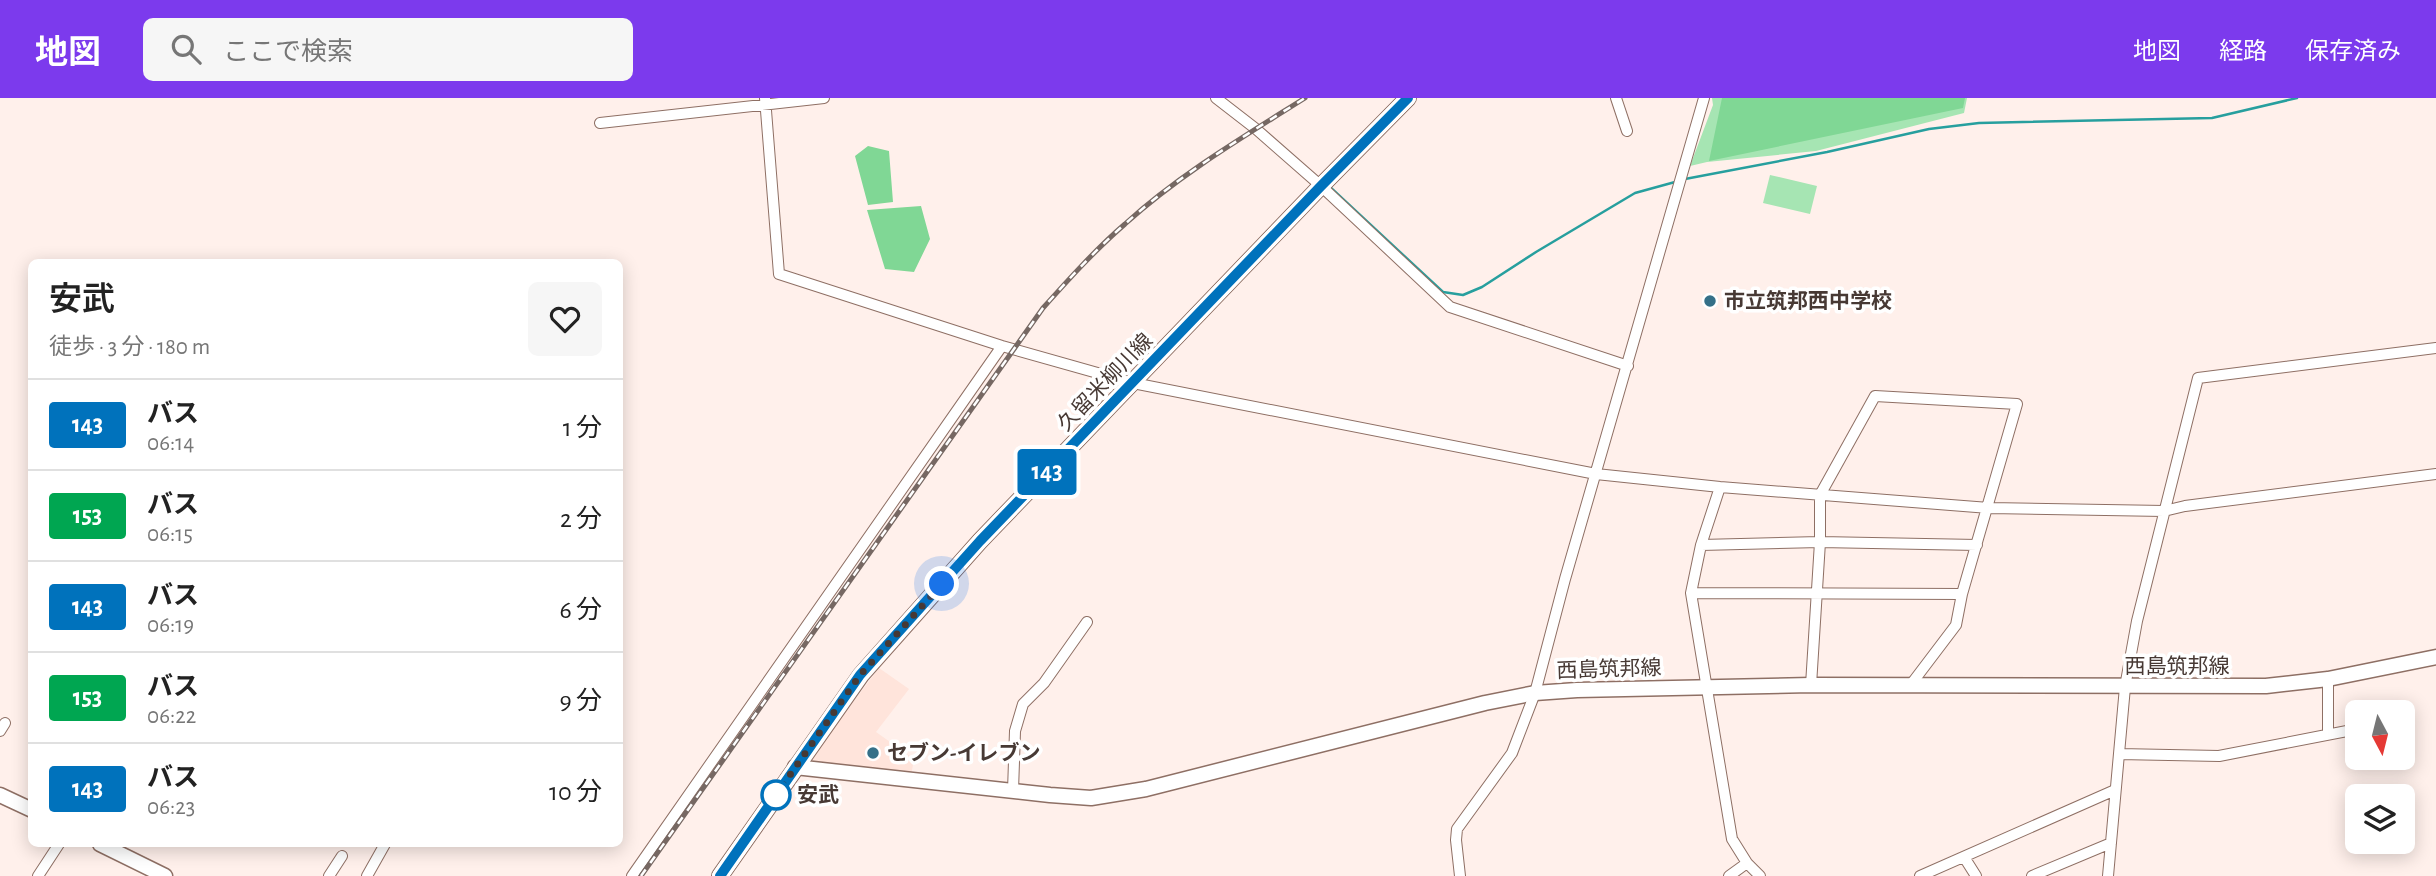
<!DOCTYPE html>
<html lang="ja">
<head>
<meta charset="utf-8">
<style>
	body { margin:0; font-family:"Alegreya Sans","Noto Sans JP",sans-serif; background:#f6f6f6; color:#222; height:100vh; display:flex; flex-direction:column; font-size:26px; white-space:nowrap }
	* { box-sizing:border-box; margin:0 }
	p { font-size:23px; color:#767676 }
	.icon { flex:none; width:38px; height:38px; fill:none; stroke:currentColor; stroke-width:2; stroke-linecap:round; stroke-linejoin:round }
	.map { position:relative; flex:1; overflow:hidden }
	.details { position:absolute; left:28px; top:161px; width:595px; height:588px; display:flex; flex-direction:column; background:#fff; border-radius:10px; box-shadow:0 4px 18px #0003 }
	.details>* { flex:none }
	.badge { padding:0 14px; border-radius:5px; font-size:24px; line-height:46px }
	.needle { width:46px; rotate:173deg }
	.tools { position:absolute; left:2345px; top:602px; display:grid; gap:14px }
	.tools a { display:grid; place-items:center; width:70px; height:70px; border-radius:10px; background:#fff; box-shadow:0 4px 18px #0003; font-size:35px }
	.you { position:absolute; width:35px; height:35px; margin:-18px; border:5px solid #fff; border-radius:50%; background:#1a73e8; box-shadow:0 0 0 10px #1a73e833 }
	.map>.badge { position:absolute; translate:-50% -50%; box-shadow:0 0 0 4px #fff }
	.round { display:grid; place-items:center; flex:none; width:74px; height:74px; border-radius:10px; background:#f6f6f6 }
	.summary { display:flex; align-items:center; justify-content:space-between; height:119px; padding:0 21px }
	h1 { font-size:33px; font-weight:600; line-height:52px }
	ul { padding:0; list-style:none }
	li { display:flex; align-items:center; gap:21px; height:91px; padding:0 21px; border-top:2px solid #e0e0e0 }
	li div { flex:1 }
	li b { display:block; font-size:26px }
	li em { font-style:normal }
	li .badge { min-width:77px; font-weight:700; text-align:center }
	header { display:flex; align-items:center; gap:42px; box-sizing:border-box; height:98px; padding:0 35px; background:#7c3aed; color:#fff }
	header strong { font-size:33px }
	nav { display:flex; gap:38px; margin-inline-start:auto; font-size:24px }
	.search { width:490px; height:63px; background:#f6f6f6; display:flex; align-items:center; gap:18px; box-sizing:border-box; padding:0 24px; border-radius:10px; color:#767676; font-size:26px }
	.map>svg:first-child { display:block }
	.built { fill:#ffe4db }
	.green { fill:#a6e5b3 }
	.forest { fill:#80d795 }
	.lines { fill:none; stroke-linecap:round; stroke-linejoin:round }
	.stream { stroke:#279f9e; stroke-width:2.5 }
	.street-casing { stroke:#8e6f64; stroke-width:12 }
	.secondary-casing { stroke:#8e6f64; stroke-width:17 }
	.primary-casing { stroke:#8e6f64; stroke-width:18 }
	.street { stroke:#fff; stroke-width:10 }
	.secondary { stroke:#fff; stroke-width:14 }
	.primary { stroke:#fff; stroke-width:16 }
	.rail-casing { stroke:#766863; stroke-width:5 }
	.rail { stroke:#fff; stroke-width:2.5; stroke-dasharray:8; stroke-linecap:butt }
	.line-casing { stroke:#fff; stroke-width:16 }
	.line { stroke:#0072bc; stroke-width:10 }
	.walk { stroke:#473934; stroke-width:7; stroke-dasharray:0 12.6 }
	.poi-dot { fill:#357088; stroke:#fff; stroke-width:2.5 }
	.stop-dot { fill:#fff; stroke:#0072bc; stroke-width:3.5 }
	.labels { text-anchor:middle; stroke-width:7; stroke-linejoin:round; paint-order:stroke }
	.poi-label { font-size:21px; font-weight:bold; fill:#473934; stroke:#fff; text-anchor:start }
	.street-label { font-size:21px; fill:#473934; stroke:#fff }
	.stop-label { font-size:21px; font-weight:bold; fill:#473934; stroke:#fff; text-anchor:start }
</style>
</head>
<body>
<header>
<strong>地図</strong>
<div class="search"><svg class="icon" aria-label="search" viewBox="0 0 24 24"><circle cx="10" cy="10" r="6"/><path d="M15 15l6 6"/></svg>ここで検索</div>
<nav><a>地図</a><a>経路</a><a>保存済み</a></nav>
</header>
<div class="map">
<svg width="2436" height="778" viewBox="0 0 2436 778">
	<rect width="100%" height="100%" fill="#fff0eb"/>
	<path class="built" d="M879 570 909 591 876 634 914 661 911 678 811 667 810 661Z"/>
	<path class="green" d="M1712 0H1967L1964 15 1816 53 1707 64 1690 68 1713 7Z
		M1770 77 1817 88 1810 116 1763 105Z"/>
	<path class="forest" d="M1722 0H1965L1963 10 1709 63Z
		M868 48 889 53 893 104 868 107 855 58Z
		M921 108 930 141 914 174 885 171 867 112Z"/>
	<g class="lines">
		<path class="stream" d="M1685 81 1827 54 1929 31 1979 25 2212 20 2297 0
			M1330 89 1443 194 1463 197 1482 189 1536 154 1635 95 1675 84"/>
		<g class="street-casing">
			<path id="street" d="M765 0 779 176 1002 248 1133 285 1596 376 1720 389 1989 410 2164 413 2185 408 2436 376
				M1216 0 1256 31 1321 88 1450 209 1628 268
				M1616 0 1627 33
				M600 25 824 0
				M1720 389 1701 447 1691 495 1732 741 1747 765 1760 778
				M1701 447 1820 444 1977 447
				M1691 495 1962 496
				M1811 587 1820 444V397L1875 298 2017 306 1962 496 1956 527 1909 589
				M0 633 5 625
				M2328 635V581
				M2119 656 2219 658 2347 633
				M1013 693 1015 633 1023 606 1044 585 1087 524
				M1964 759 1976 778
				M38 778 59 746
				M329 778 342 758
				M367 778 385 746
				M632 778 1002 248
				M1460 778 1456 742 1457 731 1512 655 1535 595 1565 481 1704 0
				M1729 778 1747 765
				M1920 778 2115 692
				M2032 778 2111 745
				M2108 778 2125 589 2137 523 2198 280 2436 250"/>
		</g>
		<g class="secondary-casing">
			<path id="secondary" d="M795 669 1050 697 1091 700 1146 691 1485 605 1535 595 1577 592 1811 587 2266 588 2328 581 2436 559
				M0 697 32 712
				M100 746 165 778"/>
		</g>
		<g class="primary-casing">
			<path id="primary" d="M720 778 861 577 980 443 1321 88 1408 0"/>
		</g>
		<use href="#street" class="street"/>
		<use href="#secondary" class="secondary"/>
		<use href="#primary" class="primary"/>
		<g class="rail-casing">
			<path id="rail" d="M641 778 1043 210C1069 181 1095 152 1125 126 1179 77 1243 39 1305 0"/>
		</g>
		<use href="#rail" class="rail"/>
	</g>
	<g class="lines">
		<g class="line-casing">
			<path id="line" d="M720 778 860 577 980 443 1321 88 1408 0"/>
		</g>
		<use href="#line" class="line"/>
		<path class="walk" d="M776 697 860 577 942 486"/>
	</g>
	<g class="poi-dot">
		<circle cx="1710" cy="203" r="7"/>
		<circle cx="873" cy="655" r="7"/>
	</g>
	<circle class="stop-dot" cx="776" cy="697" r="14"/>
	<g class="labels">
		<g class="poi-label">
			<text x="1724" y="210">市立筑邦西中学校</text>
			<text x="887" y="662">セブン-イレブン</text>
		</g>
		<g class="street-label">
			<text transform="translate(1105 284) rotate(-46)" y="7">久留米柳川線</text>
			<text x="2177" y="575">西島筑邦線</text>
			<text transform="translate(1609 571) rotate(-2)" y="7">西島筑邦線</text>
		</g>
		<g class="stop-label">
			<text x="797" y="704">安武</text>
		</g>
	</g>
</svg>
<div class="tools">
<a><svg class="needle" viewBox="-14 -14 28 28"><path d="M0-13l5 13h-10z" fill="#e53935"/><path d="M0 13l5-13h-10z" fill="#767676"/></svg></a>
<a><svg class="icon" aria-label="layers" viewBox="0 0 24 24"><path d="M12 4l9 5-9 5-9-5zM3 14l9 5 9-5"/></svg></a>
</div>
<div class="you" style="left:942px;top:486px"></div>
<b class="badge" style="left:1047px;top:374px;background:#0072bc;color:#fff">143</b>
<section class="details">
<div class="summary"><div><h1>安武</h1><p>徒歩 · 3 分 · 180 m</p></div><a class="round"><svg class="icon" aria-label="heart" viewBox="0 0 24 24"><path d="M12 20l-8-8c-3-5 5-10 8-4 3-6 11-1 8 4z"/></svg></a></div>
<ul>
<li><span class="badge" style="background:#0072bc;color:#fff">143</span><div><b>バス</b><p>06:14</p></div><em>1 分</em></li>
<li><span class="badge" style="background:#00a651;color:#fff">153</span><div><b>バス</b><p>06:15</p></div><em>2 分</em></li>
<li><span class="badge" style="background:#0072bc;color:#fff">143</span><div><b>バス</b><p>06:19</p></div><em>6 分</em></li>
<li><span class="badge" style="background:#00a651;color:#fff">153</span><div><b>バス</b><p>06:22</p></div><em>9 分</em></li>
<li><span class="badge" style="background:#0072bc;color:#fff">143</span><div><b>バス</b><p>06:23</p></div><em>10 分</em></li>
</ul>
</section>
</div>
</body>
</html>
